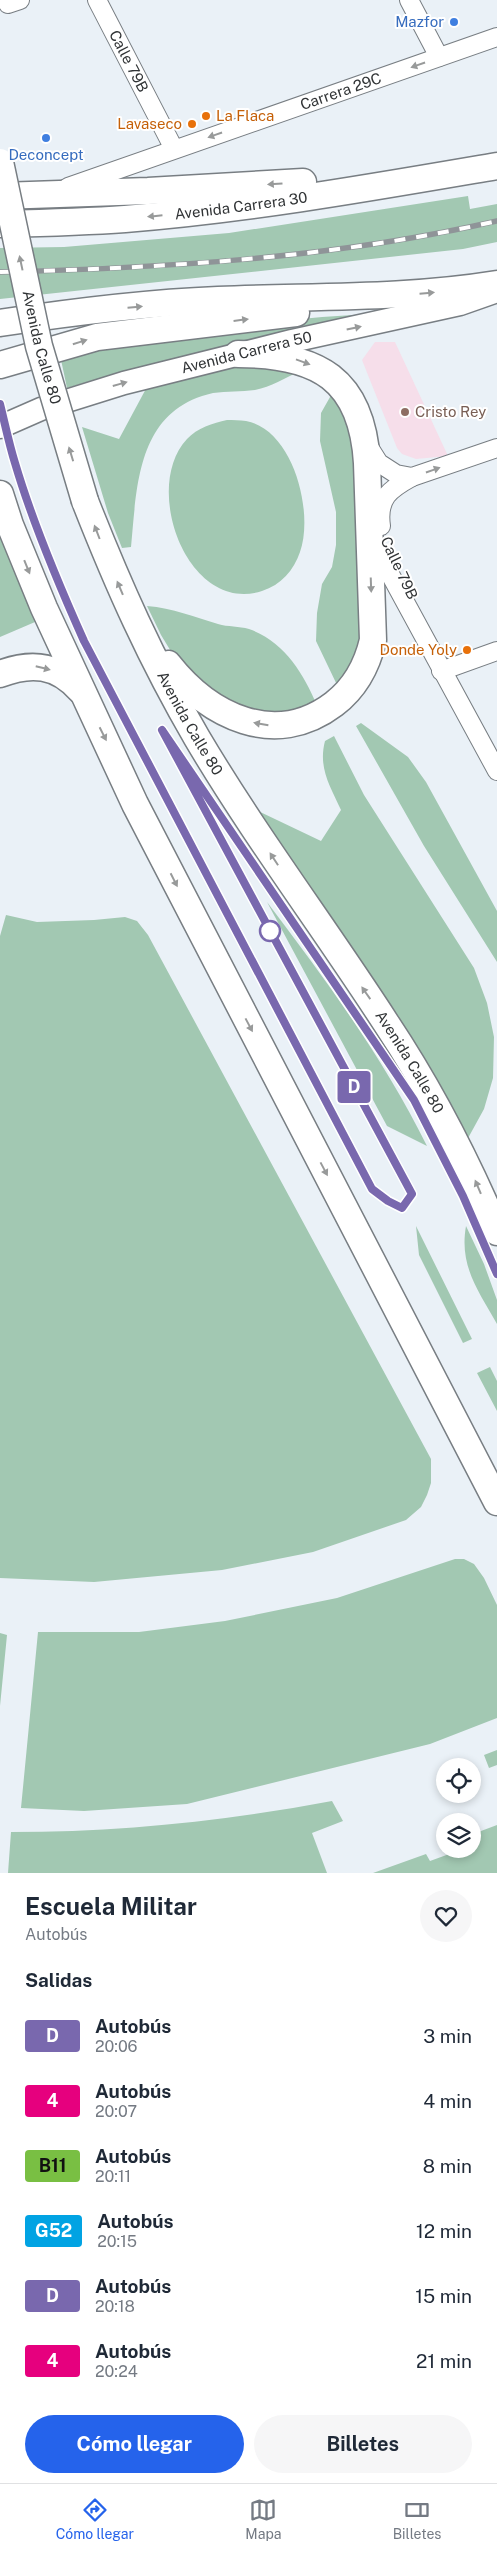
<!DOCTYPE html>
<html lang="es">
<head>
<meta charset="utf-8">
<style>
	body { margin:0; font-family:"Public Sans",sans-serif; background:#f6f6f7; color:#1f2937; height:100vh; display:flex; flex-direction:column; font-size:19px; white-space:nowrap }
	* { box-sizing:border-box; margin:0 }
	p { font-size:16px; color:#747a83 }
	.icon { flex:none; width:28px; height:28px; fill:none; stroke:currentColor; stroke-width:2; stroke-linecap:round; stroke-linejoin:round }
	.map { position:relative; height:1873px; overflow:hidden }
	.side { display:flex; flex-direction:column; background:#fff; flex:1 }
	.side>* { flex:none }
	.badge { padding:0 10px; border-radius:4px; font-size:18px; line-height:32px }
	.tools { position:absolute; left:436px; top:1758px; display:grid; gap:10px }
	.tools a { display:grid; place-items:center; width:45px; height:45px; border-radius:50%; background:#fff; box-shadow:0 2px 8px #0003; font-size:25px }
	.map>.badge { position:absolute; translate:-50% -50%; box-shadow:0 0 0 2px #fff }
	h2 { padding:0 25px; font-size:19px; line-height:45px }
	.round { display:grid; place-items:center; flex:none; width:52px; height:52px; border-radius:26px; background:#f6f6f7 }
	.overview { display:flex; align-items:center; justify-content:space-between; height:85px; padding:0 25px }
	h1 { font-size:24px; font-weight:700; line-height:38px }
	.cta { display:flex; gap:10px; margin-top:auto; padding:10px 25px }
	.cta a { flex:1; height:58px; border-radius:30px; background:#2563eb; color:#fff; font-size:20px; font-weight:700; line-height:58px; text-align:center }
	.cta a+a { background:#f6f6f7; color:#1f2937 }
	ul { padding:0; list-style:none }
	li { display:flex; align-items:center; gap:15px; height:65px; padding:0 25px }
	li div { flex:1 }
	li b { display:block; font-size:19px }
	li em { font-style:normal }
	li .badge { min-width:55px; font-weight:700; text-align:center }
	.tab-bar { display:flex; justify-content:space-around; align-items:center; height:70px; border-top:1px solid #e0e1e3; background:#fff; font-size:14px; color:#747a83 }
	.tab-bar a { display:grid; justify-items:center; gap:2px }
	.tab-bar .selected { color:#2563eb }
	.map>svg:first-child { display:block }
	.education { fill:#f6deea }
	.grass { fill:#a2c8b2 }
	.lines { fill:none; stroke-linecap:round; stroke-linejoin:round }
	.minor-casing { stroke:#787e83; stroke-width:20 }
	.major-casing { stroke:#787e83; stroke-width:25 }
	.highway-casing { stroke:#787e83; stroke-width:29 }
	.minor { stroke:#fff; stroke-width:18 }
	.major { stroke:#fff; stroke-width:22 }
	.highway { stroke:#fff; stroke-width:26 }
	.rail-casing { stroke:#8f9498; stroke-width:5.5 }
	.rail { stroke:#fff; stroke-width:4; stroke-dasharray:11; stroke-linecap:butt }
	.highway-bridge-casing { stroke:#787e83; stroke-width:29; stroke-linecap:butt }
	.highway-bridge { stroke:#fff; stroke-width:26 }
	.oneway { fill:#989a9a }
	.line-casing { stroke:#fff; stroke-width:11 }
	.line { stroke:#7968ae; stroke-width:8 }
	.shop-dot { fill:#3f7fe0; stroke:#fff; stroke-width:2 }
	.food-dot { fill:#e8710a; stroke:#fff; stroke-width:2 }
	.education-dot { fill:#8d6e63; stroke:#fff; stroke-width:2 }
	.stop-dot { fill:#fff; stroke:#7968ae; stroke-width:2.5 }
	.labels { text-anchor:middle; stroke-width:4; stroke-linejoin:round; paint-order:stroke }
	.shop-label { font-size:15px; fill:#366cbe; stroke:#fff; text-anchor:end }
	.street-label { font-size:15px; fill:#313436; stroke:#fff }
	.food-label { font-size:15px; fill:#c56008; stroke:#fff; text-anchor:end }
	.education-label { font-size:15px; fill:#785e54; stroke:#fff; text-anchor:start }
</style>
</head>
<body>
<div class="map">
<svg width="497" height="1873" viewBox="0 0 497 1873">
	<rect width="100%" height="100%" fill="#eaf1f7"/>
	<path class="education" d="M375 342H395L448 456 416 459 402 454 397 448 362 360Z"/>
	<path class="grass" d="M468 196 470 209 497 204V242L463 249 325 264 0 299V248L64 247 229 233Z
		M391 313C281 332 173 355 67 388L60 355C170 334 279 317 391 313Z
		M247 362 300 371C285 378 271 387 255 390 241 392 227 391 213 393 137 410 137 485 131 547L122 548 108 513 82 427 119 439 148 385Z
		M334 390 354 428 363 653 338 687 316 641 317 613 322 584 332 567 336 545V512L320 441 321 413Z
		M227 420C233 420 240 420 246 421 294 430 314 513 300 552 294 570 281 585 262 591 188 615 141 488 187 439 197 428 213 423 227 420Z
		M0 527 35 622 0 637Z
		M147 606C173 608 194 617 218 624 228 627 239 626 249 629 284 641 303 673 317 705L269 716 205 692 175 658 161 635Z
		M361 723 408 757 426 782 497 911V962L424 846 356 726Z
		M334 736 364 795 474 968 487 1003 494 1037 493 1078 484 1109 467 1140 256 810 321 841 341 810C330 786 318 768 325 741Z
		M267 902C326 980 384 1059 427 1146L387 1126Z
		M6 915 37 922 94 920 125 917 137 921 148 935 431 1459V1483L427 1495 421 1507 406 1520 313 1552 222 1570 94 1582 0 1578V936Z
		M416 1226 472 1339 463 1343 419 1255Z
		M466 1226 484 1264 497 1300V1324C478 1290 459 1266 466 1226Z
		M490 1367 497 1381V1411L477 1373Z
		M455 1559H464L474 1564 484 1578 497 1605V1718L430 1744 187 1804 84 1811 21 1808 38 1632H139L225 1621 337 1598Z
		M0 1633 7 1635 0 1706Z
		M497 1750V1765L489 1768 484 1755Z
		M332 1801 343 1821 312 1833 327 1873H8L11 1832C119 1832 225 1821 332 1801Z
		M497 1825V1873H373L426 1854 430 1861 463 1849H472L473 1834Z"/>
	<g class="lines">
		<g class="minor-casing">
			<g id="minor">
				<path id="s1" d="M97 0 174 149"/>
				<path d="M409 0 439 57"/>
				<path d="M8 4 20 0"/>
				<path id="s2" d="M68 187 497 37"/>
				<path d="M367 444 379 463 396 474 412 477 497 448"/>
				<path d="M381 526C377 498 390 489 412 477"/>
				<path d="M372 541 497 771"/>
				<path d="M441 671 497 651"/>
			</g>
		</g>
		<g class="major-casing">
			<g id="major">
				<path id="s3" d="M0 427 41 409 124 383 292 341 460 304 497 291"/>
			</g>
		</g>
		<g class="highway-casing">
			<g id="highway">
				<path d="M0 196 148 191 303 182"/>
				<path id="s4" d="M0 224C42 223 84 222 125 219 250 209 374 187 497 166"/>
				<path d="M0 323C72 312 145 303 218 300 312 296 404 299 497 284"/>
				<path d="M0 365 97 337 296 313"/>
				<path d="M0 494 10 525 44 608 135 804 497 1502"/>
				<path id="s5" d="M85 501C118 585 151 659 197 738 255 836 324 927 386 1023 430 1089 466 1159 497 1232"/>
				<path d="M168 664C209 716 275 749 334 704 355 688 367 666 373 640L367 463C362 379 318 354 238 354"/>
				<path d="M0 674C31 662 57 664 80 690"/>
			</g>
		</g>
		<use href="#minor" class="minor"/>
		<use href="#major" class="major"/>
		<use href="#highway" class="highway"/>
		<g class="rail-casing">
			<path id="rail" d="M0 272C165 268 335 258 497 221"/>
		</g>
		<use href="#rail" class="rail"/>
		<g class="highway-bridge-casing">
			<g id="highway-bridge">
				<path id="s6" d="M0 162 39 346 85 501"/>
			</g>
		</g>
		<use href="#highway-bridge" class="highway-bridge"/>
	</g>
	<defs><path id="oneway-solid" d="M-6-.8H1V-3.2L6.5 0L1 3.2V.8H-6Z" transform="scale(1.25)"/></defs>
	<g class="oneway">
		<use href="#oneway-solid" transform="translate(418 65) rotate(161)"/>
		<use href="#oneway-solid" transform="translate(215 135) rotate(161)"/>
		<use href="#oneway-solid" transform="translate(275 184) rotate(176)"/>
		<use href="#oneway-solid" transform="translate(155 216) rotate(174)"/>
		<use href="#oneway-solid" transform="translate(21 263) rotate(-102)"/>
		<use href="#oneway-solid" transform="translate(427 293) rotate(-5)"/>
		<use href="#oneway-solid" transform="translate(135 307) rotate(-5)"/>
		<use href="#oneway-solid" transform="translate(241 320) rotate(-7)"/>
		<use href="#oneway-solid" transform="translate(354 328) rotate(-12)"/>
		<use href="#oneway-solid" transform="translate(80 342) rotate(-17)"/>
		<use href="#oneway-solid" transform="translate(303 362) rotate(20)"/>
		<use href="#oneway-solid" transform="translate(120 384) rotate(-16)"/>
		<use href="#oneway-solid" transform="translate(71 454) rotate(-107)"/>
		<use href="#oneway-solid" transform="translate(433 470) rotate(-19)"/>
		<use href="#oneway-solid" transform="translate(97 532) rotate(-111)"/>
		<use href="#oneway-solid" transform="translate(27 567) rotate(68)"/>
		<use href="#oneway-solid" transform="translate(371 585) rotate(88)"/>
		<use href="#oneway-solid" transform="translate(120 588) rotate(-113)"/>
		<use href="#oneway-solid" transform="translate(43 668) rotate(14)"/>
		<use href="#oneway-solid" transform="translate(261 724) rotate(-170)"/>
		<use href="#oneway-solid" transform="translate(103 734) rotate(63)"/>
		<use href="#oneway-solid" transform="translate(274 859) rotate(-123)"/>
		<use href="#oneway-solid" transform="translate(174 880) rotate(63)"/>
		<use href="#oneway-solid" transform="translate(366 993) rotate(-125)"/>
		<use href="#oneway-solid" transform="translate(249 1025) rotate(62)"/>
		<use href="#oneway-solid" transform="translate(324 1169) rotate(62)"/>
		<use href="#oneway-solid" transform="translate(478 1187) rotate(-113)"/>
	</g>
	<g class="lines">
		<g class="line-casing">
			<path id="line" d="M0 404C5 424 9 444 15 463 33 524 58 583 84 641L372 1189 388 1201 402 1208 412 1194 162 730 414 1100 463 1196 497 1274"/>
		</g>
		<use href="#line" class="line"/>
	</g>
	<g class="shop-dot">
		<circle cx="454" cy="22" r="5"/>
		<circle cx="46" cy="138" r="5"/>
	</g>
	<g class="food-dot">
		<circle cx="206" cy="116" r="5"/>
		<circle cx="192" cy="124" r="5"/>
		<circle cx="467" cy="650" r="5"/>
	</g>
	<circle class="education-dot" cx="405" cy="412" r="5"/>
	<circle class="stop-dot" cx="270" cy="931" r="10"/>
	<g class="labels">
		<g class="shop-label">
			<text x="444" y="27">Mazfor</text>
			<text x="46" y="160" text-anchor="middle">Deconcept</text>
		</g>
		<g class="street-label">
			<text dy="5" stroke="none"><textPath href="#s1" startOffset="69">Calle 79B</textPath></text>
			<text dy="5" stroke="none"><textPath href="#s2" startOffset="289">Carrera 29C</textPath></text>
			<text dy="5" stroke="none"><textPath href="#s4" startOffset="242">Avenida Carrera 30</textPath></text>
			<text dy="5" stroke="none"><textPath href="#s6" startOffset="190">Avenida Calle 80</textPath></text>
			<text dy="5" stroke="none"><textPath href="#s3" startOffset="258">Avenida Carrera 50</textPath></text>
			<text transform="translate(399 568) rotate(65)" y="5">Calle 79B</text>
			<text dy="5" stroke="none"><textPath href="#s5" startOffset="246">Avenida Calle 80</textPath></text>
			<text dy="5" stroke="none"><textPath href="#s5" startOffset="650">Avenida Calle 80</textPath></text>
		</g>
		<g class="food-label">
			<text x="216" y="121" text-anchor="start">La Flaca</text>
			<text x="182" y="129">Lavaseco</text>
			<text x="457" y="655">Donde Yoly</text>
		</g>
		<g class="education-label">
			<text x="415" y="417">Cristo Rey</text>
		</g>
	</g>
</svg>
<div class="tools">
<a><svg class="icon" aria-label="locate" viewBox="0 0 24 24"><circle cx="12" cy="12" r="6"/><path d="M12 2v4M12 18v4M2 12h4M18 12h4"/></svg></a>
<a><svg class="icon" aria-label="layers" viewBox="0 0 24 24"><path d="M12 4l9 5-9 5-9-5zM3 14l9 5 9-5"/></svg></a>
</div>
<b class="badge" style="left:354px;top:1087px;background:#7968ae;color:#fff">D</b>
</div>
<section class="side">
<div class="overview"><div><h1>Escuela Militar</h1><p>Autobús</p></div><a class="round"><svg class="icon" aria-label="heart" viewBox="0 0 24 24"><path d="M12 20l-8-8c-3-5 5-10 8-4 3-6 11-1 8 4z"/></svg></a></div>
<h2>Salidas</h2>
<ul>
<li><span class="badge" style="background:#7968ae;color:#fff">D</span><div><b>Autobús</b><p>20:06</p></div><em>3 min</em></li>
<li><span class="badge" style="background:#e6007e;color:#fff">4</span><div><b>Autobús</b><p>20:07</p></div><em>4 min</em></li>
<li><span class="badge" style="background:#79bf43;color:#111">B11</span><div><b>Autobús</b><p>20:11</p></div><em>8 min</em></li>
<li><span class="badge" style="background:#01a3e3;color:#fff">G52</span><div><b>Autobús</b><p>20:15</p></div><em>12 min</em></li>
<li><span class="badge" style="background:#7968ae;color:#fff">D</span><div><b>Autobús</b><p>20:18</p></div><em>15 min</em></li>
<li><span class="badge" style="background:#e6007e;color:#fff">4</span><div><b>Autobús</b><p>20:24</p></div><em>21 min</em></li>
</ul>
<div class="cta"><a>Cómo llegar</a><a>Billetes</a></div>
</section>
<nav class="tab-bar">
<a class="selected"><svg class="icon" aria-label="directions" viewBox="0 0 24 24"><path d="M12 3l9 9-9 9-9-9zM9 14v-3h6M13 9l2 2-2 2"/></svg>Cómo llegar</a>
<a><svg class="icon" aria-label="map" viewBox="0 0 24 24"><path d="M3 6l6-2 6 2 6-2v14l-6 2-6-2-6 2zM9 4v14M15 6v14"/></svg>Mapa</a>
<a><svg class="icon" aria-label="tickets" viewBox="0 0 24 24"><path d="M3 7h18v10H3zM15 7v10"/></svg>Billetes</a>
</nav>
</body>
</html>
